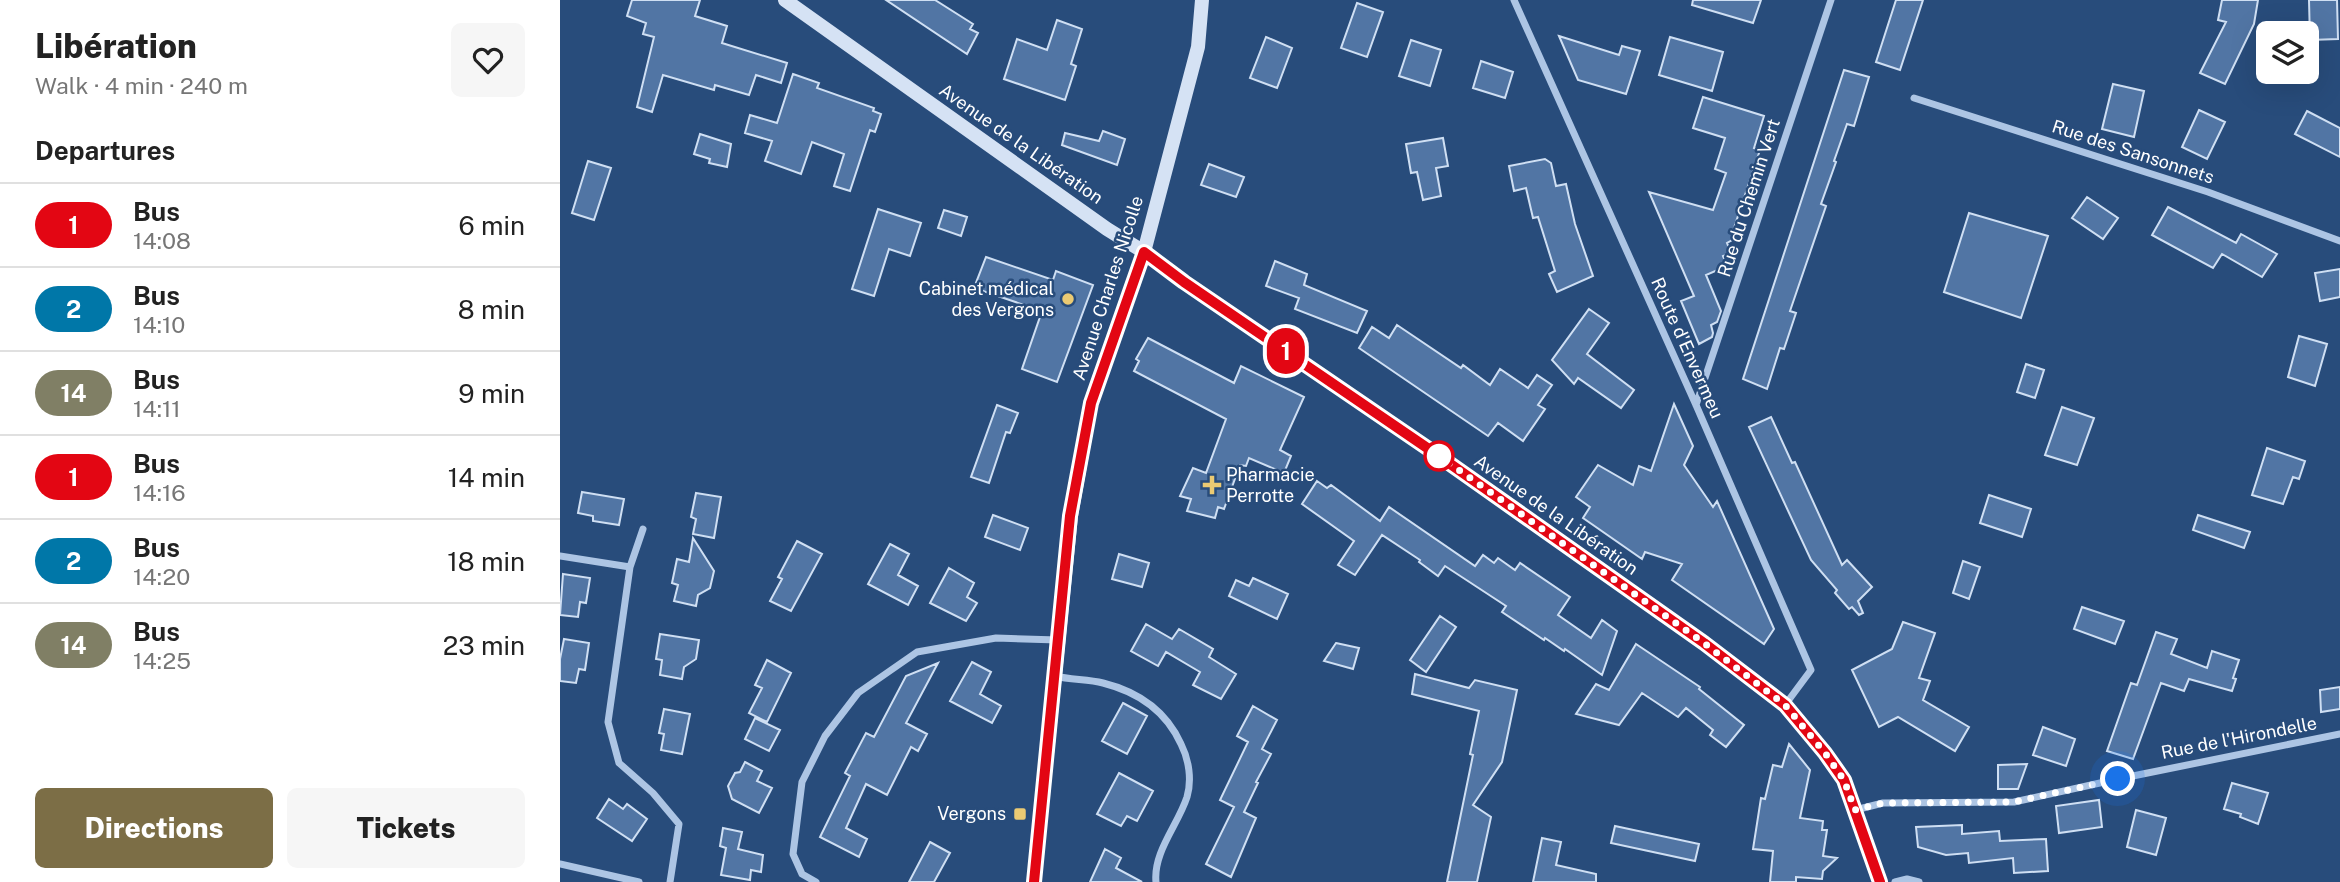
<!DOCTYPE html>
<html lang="en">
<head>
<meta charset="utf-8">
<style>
	body { margin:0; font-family:"Public Sans",sans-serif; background:#f6f6f6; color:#222; height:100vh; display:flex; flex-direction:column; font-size:26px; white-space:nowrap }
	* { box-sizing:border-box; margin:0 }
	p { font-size:23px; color:#767676 }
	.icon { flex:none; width:38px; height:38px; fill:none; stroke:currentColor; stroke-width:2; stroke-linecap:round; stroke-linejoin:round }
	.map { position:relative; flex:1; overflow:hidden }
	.drawer { display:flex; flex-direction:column; background:#fff; width:560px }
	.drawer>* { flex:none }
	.badge { padding:0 14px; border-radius:23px; font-size:24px; line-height:46px }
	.buttons { position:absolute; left:1696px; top:21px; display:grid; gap:14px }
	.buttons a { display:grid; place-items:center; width:63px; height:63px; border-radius:10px; background:#fff; box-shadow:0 7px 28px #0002; font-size:35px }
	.you { position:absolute; width:35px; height:35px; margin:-18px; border:5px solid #fff; border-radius:50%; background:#1a73e8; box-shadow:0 0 0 10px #1a73e833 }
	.map>.badge { position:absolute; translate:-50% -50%; box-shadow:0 0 0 4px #fff }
	h2 { padding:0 35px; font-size:26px; line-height:63px }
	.round { display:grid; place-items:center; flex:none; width:74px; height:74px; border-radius:10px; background:#f6f6f6 }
	.head { display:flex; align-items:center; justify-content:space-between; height:119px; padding:0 35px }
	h1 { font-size:33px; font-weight:800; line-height:52px }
	.action { display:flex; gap:14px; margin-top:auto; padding:14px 35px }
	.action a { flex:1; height:80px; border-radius:10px; background:#7c6e46; color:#fff; font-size:28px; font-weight:800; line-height:80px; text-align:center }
	.action a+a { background:#f6f6f6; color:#222 }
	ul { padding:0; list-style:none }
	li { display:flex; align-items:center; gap:21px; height:84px; padding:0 35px; border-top:2px solid #e0e0e0 }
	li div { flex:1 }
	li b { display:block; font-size:26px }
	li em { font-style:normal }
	li .badge { min-width:77px; font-weight:700; text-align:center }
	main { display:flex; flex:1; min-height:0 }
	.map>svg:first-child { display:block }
	.building { fill:#5175a4; stroke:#cfdff3; stroke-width:2 }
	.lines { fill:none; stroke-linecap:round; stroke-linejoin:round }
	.street { stroke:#adc5e4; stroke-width:7 }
	.secondary { stroke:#d5e2f4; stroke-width:14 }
	.line-casing { stroke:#fff; stroke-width:16 }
	.line { stroke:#e30613; stroke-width:10 }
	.walk { stroke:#fff; stroke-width:7; stroke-dasharray:0 12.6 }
	.poi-dot { fill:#ebca73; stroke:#284c7b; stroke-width:2.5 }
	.stop-dot { fill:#fff; stroke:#e30613; stroke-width:3.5 }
	.labels { text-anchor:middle; stroke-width:5; stroke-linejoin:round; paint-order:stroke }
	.street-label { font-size:18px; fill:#fff; stroke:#284c7b }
	.poi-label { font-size:18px; fill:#fff; stroke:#284c7b; text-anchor:end }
</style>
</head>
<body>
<main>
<section class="drawer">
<div class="head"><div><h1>Libération</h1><p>Walk · 4 min · 240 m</p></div><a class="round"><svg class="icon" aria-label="heart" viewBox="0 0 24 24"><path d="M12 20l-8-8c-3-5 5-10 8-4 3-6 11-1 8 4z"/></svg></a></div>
<h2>Departures</h2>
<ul>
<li><span class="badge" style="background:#e30613;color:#fff">1</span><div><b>Bus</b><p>14:08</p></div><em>6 min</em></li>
<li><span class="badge" style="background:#0077a8;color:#fff">2</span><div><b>Bus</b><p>14:10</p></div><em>8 min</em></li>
<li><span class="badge" style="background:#807f65;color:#fff">14</span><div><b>Bus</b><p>14:11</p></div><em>9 min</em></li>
<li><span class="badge" style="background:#e30613;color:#fff">1</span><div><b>Bus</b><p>14:16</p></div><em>14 min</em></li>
<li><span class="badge" style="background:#0077a8;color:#fff">2</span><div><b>Bus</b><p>14:20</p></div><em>18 min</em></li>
<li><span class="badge" style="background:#807f65;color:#fff">14</span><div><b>Bus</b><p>14:25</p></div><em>23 min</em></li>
</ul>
<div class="action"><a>Directions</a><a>Tickets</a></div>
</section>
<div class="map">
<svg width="1780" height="882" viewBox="0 0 1780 882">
	<rect width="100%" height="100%" fill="#284c7b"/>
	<path class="building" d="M72 0H140L135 16 167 26 162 43 227 63 221 83 196 75 189 95 155 85 154 90 103 75 92 112 77 107 94 37 83 34 86 23 67 16Z
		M326 0H375L413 24 410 29 418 33 407 54Z
		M1133 0H1201L1193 23 1132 5Z
		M1336 0H1363L1340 70 1316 62Z
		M1662 0H1698L1694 24 1665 84 1640 73 1666 22 1658 20Z
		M1749 0H1777L1778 39 1750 40Z
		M797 3 823 12 807 57 781 48Z
		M497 20 522 29 511 64 516 66 505 100 444 79 457 39 487 50Z
		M999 36 1059 55 1062 46 1080 51 1066 94 1018 80Z
		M706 37 732 48 717 88 690 78Z
		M1110 37 1163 52 1152 91 1099 75Z
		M851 40 881 50 870 86 839 76Z
		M921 61 953 72 945 98 913 88Z
		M1284 70 1309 77 1294 126 1287 124 1274 161 1276 162 1261 204 1266 206 1230 311 1236 313 1224 349 1220 348 1207 389 1183 379Z
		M233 74 259 83 257 88 314 108 313 111 321 114 315 132 310 130 290 191 274 186 284 154 252 142 241 174 205 161 212 141 185 133 190 115 217 123Z
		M1553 84 1584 91 1574 137 1542 129Z
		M1143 97 1204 116 1194 148 1200 150 1173 231 1176 238 1167 243 1171 253 1163 256 1167 266 1146 275 1161 311 1157 322 1151 325 1153 333 1152 337 1139 344 1121 301 1134 296 1089 192 1153 210 1166 173 1155 169 1165 138 1133 128Z
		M1639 110 1665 122 1647 159 1622 147Z
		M1747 111 1780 128V157L1735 134Z
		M543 131 565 139 557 165 502 145 505 133 539 141Z
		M140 134 171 144 167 167 149 163 150 159 134 154Z
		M883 138 888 166 876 168 881 196 863 200 857 172 851 173 846 144Z
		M985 159 991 163 996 186 1006 184 1015 224 1033 276 997 292 989 274 995 271 978 217 973 218 966 188 954 191 949 166Z
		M28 161 51 168 34 220 12 213Z
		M649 164 684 177 676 197 641 185Z
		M1527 197 1558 218 1543 239 1512 218Z
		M1608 207 1676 243 1681 234 1717 254 1702 277 1662 254 1653 268 1592 235Z
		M318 209 361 223 350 256 329 249 314 296 292 289Z
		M384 210 407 217 401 236 378 228Z
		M1409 213 1488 236 1461 318 1384 292Z
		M426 257 493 280 496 271 533 285 497 382 462 369 482 311 414 288Z
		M715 261 747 274 744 285 807 311 797 333 735 309 739 298 706 286Z
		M1780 269V297L1760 301 1755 273Z
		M1029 309 1049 323 1027 354 1074 390 1061 408 1018 378 1014 384 992 360Z
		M837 325 901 368 903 365 930 385 940 369 968 388 977 375 992 385 978 405 985 409 963 441 938 423 928 436 799 348 812 327 829 338Z
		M1739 336 1767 344 1755 386 1728 377Z
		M588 338 674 383 681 366 744 397 720 450 731 456 724 473 689 458 686 466 680 465 664 509 658 507 655 518 627 511 631 499 620 496 633 468 646 473 666 419 574 371 579 361 576 359Z
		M1466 364 1484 370 1475 398 1457 392Z
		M1114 404 1133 446 1124 465 1153 507 1157 501 1214 629 1204 644 1112 580 1122 564 1085 552 1082 559 1023 518 1030 507 1016 497 1038 465 1073 485 1079 466 1091 471Z
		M437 405 458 413 450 433 446 432 429 483 411 477Z
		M1502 407 1534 418 1517 465 1485 455Z
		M1211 417 1232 463 1235 462 1282 565 1287 560 1312 587 1298 601 1303 613 1299 615 1292 607 1289 609 1275 593 1277 590 1251 560 1189 427Z
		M1707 448 1745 461 1739 479 1733 477 1723 504 1692 495Z
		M757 481 767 488 771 485 820 521 829 507 915 566 923 555 934 563 938 558 955 570 960 563 1010 597 998 615 1031 638 1042 620 1057 631 1042 675 1005 649 1004 651 985 638 984 640 942 612 946 606 885 566 878 576 859 562 860 560 822 535 795 575 778 565 794 541 742 504Z
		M22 492 64 499 59 525 33 521V516L18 513Z
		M136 493 161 497 154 538 133 534 136 519 131 517Z
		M1429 495 1471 509 1462 537 1420 523Z
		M433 515 468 528 460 550 425 537Z
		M1638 515 1690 532 1684 548 1633 530Z
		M133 538 154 571 150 588 138 595 136 606 114 601 118 585 112 583 117 559 129 562Z
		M237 541 262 554 231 611 210 601 222 579 218 577Z
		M330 544 349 554 338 575 358 586 348 605 308 584Z
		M559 554 589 563 582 587 552 579Z
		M1403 561 1420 567 1409 599 1393 593Z
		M389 568 414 583 407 597 417 603 406 621 370 603Z
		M3 574 30 578 26 603 20 602 18 617 0 615Z
		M693 578 728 594 717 619 669 596 676 580 689 586Z
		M1522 607 1564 621 1555 644 1514 629Z
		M880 616 896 627 866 672 850 660Z
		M1343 622 1375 633 1359 678 1370 681 1363 700 1409 727 1395 751 1338 717 1319 727 1292 670 1332 649Z
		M586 624 612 639 619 629 653 649 649 657 676 674 661 699 633 685 640 672 606 652 598 666 571 651Z
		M1596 632 1617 639 1611 654 1647 668 1652 651 1679 660 1673 678 1676 679 1672 691 1629 679 1624 691 1601 683 1573 759 1547 751 1571 683 1577 685Z
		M100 634 139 640 136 659 124 667 122 679 100 675 102 660 96 659Z
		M4 639 29 643 25 670 19 669 16 683 0 681V659Z
		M776 643 799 648 793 669 764 661Z
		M1076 644 1140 687 1139 689 1184 725 1166 747 1150 735 1153 730 1126 708 1118 717 1082 693 1059 725 1016 714 1036 684 1049 690Z
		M207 660 231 673 207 722 189 713 202 688 195 685Z
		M412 662 431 672 420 694 441 706 432 723 390 701Z
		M378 663 346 723 367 734 358 751 351 747 327 795 306 784 286 828 307 839 299 857 260 837 290 776 285 773 306 733 314 737 346 676Z
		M855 674 909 688 915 680 957 690 942 762 913 805 931 817 917 882H887L913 755 910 754 919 711 852 694Z
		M1780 687V709L1761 712 1760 690Z
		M563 703 587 716 567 754 542 741Z
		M693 706 717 720 702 749 711 754 696 782 698 783 684 812 696 818 671 877 646 864 674 807 660 800 688 742 677 736Z
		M104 709 130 714 122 754 101 750 104 734 99 733Z
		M195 718 220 730 209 751 185 739Z
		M1483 727 1515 739 1506 766 1473 755Z
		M1229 744 1250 770 1240 818 1263 821 1262 830H1267L1263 856 1277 858 1263 871 1262 879 1236 877V882H1210L1213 851 1193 849 1201 798 1205 799 1213 765 1222 767Z
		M185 762 202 771 197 781 212 788 199 813 172 799 168 786 175 773 180 772Z
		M1467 764 1458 789H1438V765Z
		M559 773 593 791 577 821 567 816 561 826 537 814Z
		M1672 783 1708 793 1698 824 1680 817 1681 814 1664 809Z
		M49 799 63 809 67 804 87 819 72 841 37 818Z
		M1539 800 1542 827 1499 833 1496 806Z
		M1576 810 1606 818 1596 855 1567 847Z
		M1402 825V834L1439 831 1440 841 1486 839 1488 871 1454 873 1453 858 1409 863 1408 853 1386 855 1358 847 1356 827Z
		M1055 826 1139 844 1135 861 1051 843Z
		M163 828 182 832 178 849 203 855 201 872 191 870 190 880 161 875 166 848 160 846Z
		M982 838 1001 842 996 865 1036 874V882H973Z
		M370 842 390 853 374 882H349Z
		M545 849 561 858 556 868 582 882H530Z"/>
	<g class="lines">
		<path class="street" d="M954 0 1136 405 1251 670 1225 705
			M1354 98 1648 192 1780 241
			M1136 405 1271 0
			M83 529 70 567 48 722 59 763 93 793 119 824 110 882
			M0 556 70 567
			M495 676C511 680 528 679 543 683 579 692 606 711 621 744 629 760 632 780 627 797 618 825 593 852 596 882
			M1295 810 1323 803 1454 802 1558 779 1780 734
			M0 864 79 882
			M256 882 242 874 233 854 242 782 265 736 298 693 357 652 436 638 498 640
			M1335 882 1347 879 1359 882"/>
		<path class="secondary" d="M225 0 547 229 584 252 624 282 879 456 1144 643 1225 705 1265 753 1284 780 1320 882
			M474 882 511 516 531 403 584 252 638 47 642 0"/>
	</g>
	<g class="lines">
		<g class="line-casing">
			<path id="line" d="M474 882 510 516 531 403 584 252 624 282 879 456 1144 643 1225 705 1265 753 1284 780 1320 882"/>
		</g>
		<use href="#line" class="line"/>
		<path class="walk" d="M879 456 1144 643 1225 705 1265 753 1284 780 1295 810 1323 803 1454 802 1558 779"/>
	</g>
	<g class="poi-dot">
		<circle cx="508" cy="299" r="7"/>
		<path d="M648.5 474.5h7v7h7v7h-7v7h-7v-7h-7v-7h7z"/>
		<rect x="453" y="807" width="14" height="14" rx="3.5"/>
	</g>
	<circle class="stop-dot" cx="879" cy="456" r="14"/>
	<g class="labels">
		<g class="street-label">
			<text transform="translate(461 144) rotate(35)" y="6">Avenue de la Libération</text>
			<text transform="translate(1573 152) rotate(18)" y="6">Rue des Sansonnets</text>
			<text transform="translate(1189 198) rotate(-72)" y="6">Rue du Chemin Vert</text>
			<text transform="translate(548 288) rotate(-72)" y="6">Avenue Charles Nicolle</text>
			<text transform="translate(1127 348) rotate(66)" y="6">Route d'Envermeu</text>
			<text transform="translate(996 515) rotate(35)" y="6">Avenue de la Libération</text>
			<text transform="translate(1679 738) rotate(-11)" y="6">Rue de l'Hirondelle</text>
		</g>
		<g class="poi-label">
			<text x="494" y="295">Cabinet médical<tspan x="494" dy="21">des Vergons</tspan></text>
			<text x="666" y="481" text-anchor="start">Pharmacie<tspan x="666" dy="21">Perrotte</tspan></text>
			<text x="446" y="820">Vergons</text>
		</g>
	</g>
</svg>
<div class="buttons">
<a><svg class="icon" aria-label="layers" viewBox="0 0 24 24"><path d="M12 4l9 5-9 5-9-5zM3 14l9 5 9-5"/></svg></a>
</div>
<div class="you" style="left:1558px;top:779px"></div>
<b class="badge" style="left:726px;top:351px;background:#e30613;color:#fff">1</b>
</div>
</main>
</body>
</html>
